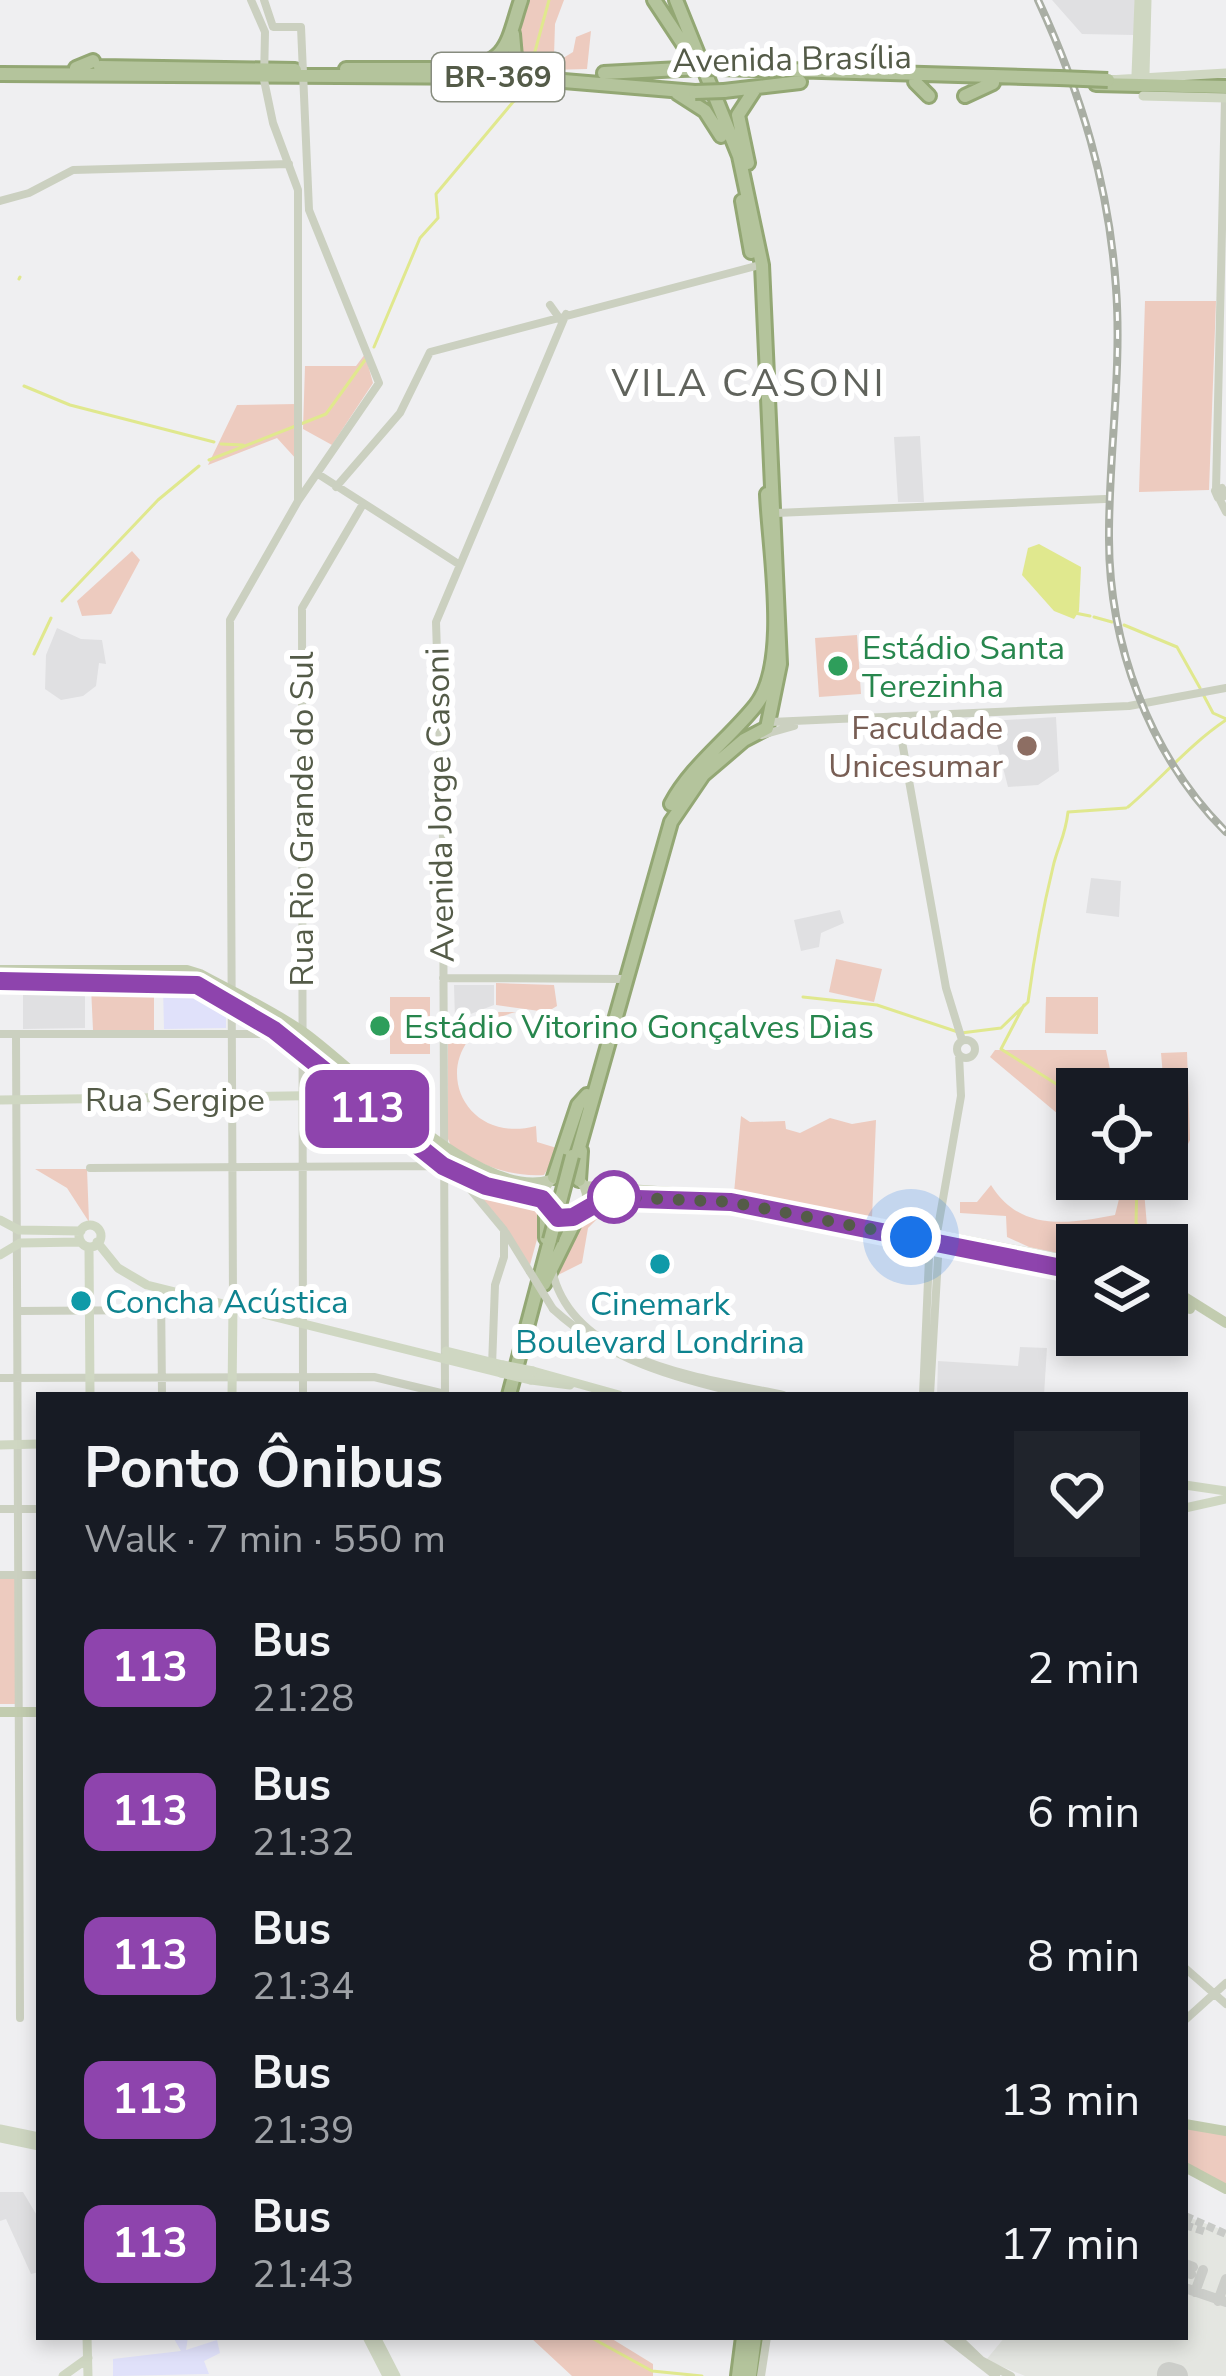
<!DOCTYPE html>
<html lang="en">
<head>
<meta charset="utf-8">
<style>
	body { margin:0; font-family:"Nunito Sans",sans-serif; background:#20242c; color:#f1f3f6; height:100vh; display:flex; flex-direction:column; font-size:45px; white-space:nowrap }
	* { box-sizing:border-box; margin:0 }
	p { font-size:39px; color:#9ea1a6 }
	.icon { flex:none; width:66px; height:66px; fill:none; stroke:currentColor; stroke-width:2; stroke-linecap:round; stroke-linejoin:round }
	.map { position:relative; flex:1; overflow:hidden }
	.side { position:absolute; left:36px; top:1392px; width:1152px; height:948px; display:flex; flex-direction:column; background:#171b24; border-radius:0px; box-shadow:0 6px 18px #0003 }
	.side>* { flex:none }
	.badge { padding:0 24px; border-radius:18px; font-size:42px; line-height:78px }
	.tools { position:absolute; left:1056px; top:1068px; display:grid; gap:24px }
	.tools a { display:grid; place-items:center; width:132px; height:132px; border-radius:0px; background:#171b24; box-shadow:0 6px 18px #0003; font-size:60px }
	.you { position:absolute; width:60px; height:60px; margin:-30px; border:9px solid #fff; border-radius:50%; background:#1a73e8; box-shadow:0 0 0 18px #1a73e833 }
	.map>.badge { position:absolute; translate:-50% -50%; box-shadow:0 0 0 6px #fff }
	.round { display:grid; place-items:center; flex:none; width:126px; height:126px; border-radius:0px; background:#20242c }
	.head { display:flex; align-items:center; justify-content:space-between; height:204px; padding:0 48px }
	h1 { font-size:57px; font-weight:700; line-height:90px }
	ul { padding:0; list-style:none }
	li { display:flex; align-items:center; gap:36px; height:144px; padding:0 48px }
	li div { flex:1 }
	li b { display:block; font-size:45px }
	li em { font-style:normal }
	li .badge { min-width:132px; font-weight:700; text-align:center }
	.map>svg:first-child { display:block }
	.education { fill:#e0e0e2 }
	.medical { fill:#e0e1fa }
	.airport { fill:#e4e6e1 }
	.green { fill:#edcbbf }
	.water { fill:#e0e88e }
	.lines { fill:none; stroke-linecap:round; stroke-linejoin:round }
	.stream { stroke:#e0e88e; stroke-width:3 }
	.taxiway { stroke:#ccceca; stroke-width:10 }
	.runway { stroke:#ccceca; stroke-width:24 }
	.tertiary-tunnel { stroke:#c8cac7; stroke-width:8; stroke-dasharray:8 4; stroke-linecap:butt }
	.trunk-casing { stroke:#93a774; stroke-width:18 }
	.tertiary { stroke:#cbd0c0; stroke-width:8 }
	.secondary { stroke:#cfd7c2; stroke-width:9 }
	.primary { stroke:#c2ccaf; stroke-width:10 }
	.trunk { stroke:#b4c49c; stroke-width:12 }
	.rail-casing { stroke:#a9aea4; stroke-width:8 }
	.rail { stroke:#fff; stroke-width:3; stroke-dasharray:9; stroke-linecap:butt }
	.trunk-bridge-casing { stroke:#93a774; stroke-width:18; stroke-linecap:butt }
	.tertiary-bridge { stroke:#cbd0c0; stroke-width:8 }
	.secondary-bridge { stroke:#cfd7c2; stroke-width:9 }
	.trunk-bridge { stroke:#b4c49c; stroke-width:12 }
	.line-casing { stroke:#fff; stroke-width:27 }
	.line { stroke:#8e44ad; stroke-width:18 }
	.walk { stroke:#545b48; stroke-width:12; stroke-dasharray:0 21.6 }
	.leisure-dot { fill:#2e9e5b; stroke:#fff; stroke-width:4.5 }
	.education-dot { fill:#8d6e63; stroke:#fff; stroke-width:4.5 }
	.stop-dot { fill:#fff; stroke:#8e44ad; stroke-width:6 }
	.culture-dot { fill:#0f9aa8; stroke:#fff; stroke-width:4.5 }
	.labels { text-anchor:middle; stroke-width:12; stroke-linejoin:round; paint-order:stroke }
	.shield { fill:#fff; stroke:#878c7f; stroke-width:3 }
	.shield-label { font-size:30px; font-weight:bold; fill:#545b48 }
	.street-label { font-size:33px; fill:#545b48; stroke:#fff }
	.leisure-label { font-size:33px; fill:#27864d; stroke:#fff; text-anchor:start }
	.education-label { font-size:33px; fill:#785e54; stroke:#fff; text-anchor:end }
	.culture-label { font-size:33px; fill:#0d838f; stroke:#fff; text-anchor:start }
	.quarter-label { font-size:39px; letter-spacing:3px; fill:#60635c; stroke:#fff }
</style>
</head>
<body>
<div class="map">
<svg width="1226" height="2376" viewBox="0 0 1226 2376">
	<rect width="100%" height="100%" fill="#efeff1"/>
	<path class="education" d="M1052 0H1135L1134 35 1082 34Z
		M920 436 924 502H898L894 437Z
		M57 628 81 639 102 640 106 664 99 663 96 686 83 696 61 700 45 689 46 655Z
		M1056 717 1059 771 1038 785 1008 787 991 721Z
		M1091 878 1121 881 1119 917 1086 913Z
		M840 910 844 923 821 933 819 947 801 951 794 920Z
		M85 985V1028L23 1029V986Z
		M454 985H494V1005L455 1020Z
		M1020 1347 1047 1348 1044 1395H937L938 1361 1018 1366Z
		M0 2192H23L39 2219V2272L31 2274 6 2219 0 2221Z"/>
	<path class="medical" d="M163 987H192L226 1006V1028L164 1029Z
		M173 2337H188L186 2350 217 2340 220 2353 204 2361 209 2374 113 2376V2359L181 2351Z"/>
	<path class="airport" d="M1185 2216 1226 2231V2376H1025L986 2360 1005 2337H1185Z"/>
	<path class="green" d="M530 0H564L555 24 554 56 560 60 573 52 576 37 591 31 587 69 549 70 522 58 516 41Z
		M1145 301H1216L1209 490 1139 492Z
		M365 354 373 383 332 445 303 429 305 366H356Z
		M297 404V460L277 438 208 465 237 405Z
		M132 551 140 560 111 614 82 616 77 601Z
		M857 635 861 694 819 697 815 638Z
		M836 959 882 969 874 1002 829 992Z
		M496 983 554 985 557 1006 547 1012 496 1005Z
		M91 987 154 988V1030H93Z
		M390 997H430V1054H390Z
		M1046 997H1098V1034L1045 1033Z
		M499 1012H516C419 1036 453 1148 536 1126L537 1142 560 1149 544 1175C508 1177 481 1165 451 1146L448 1139V1031Z
		M995 1050H1106L1114 1089H1077V1130L990 1057Z
		M1187 1052 1190 1140 1188 1144 1164 1088 1161 1053Z
		M741 1116 750 1122 785 1121 786 1129 800 1133 830 1118 852 1124 876 1120 872 1218 734 1193Z
		M35 1169H87L89 1222 67 1188Z
		M1106 1179H1143L1147 1226 1180 1253 1167 1262V1245H1077V1257L1029 1247 1007 1237 1006 1216 960 1213V1202H977L991 1185C1020 1232 1068 1224 1115 1215L1119 1199Z
		M472 1185 539 1205 542 1221 530 1265Z
		M616 1204 613 1219H597L588 1228 582 1263 558 1275C560 1243 582 1211 616 1204Z
		M0 1578H19L18 1704H0Z
		M1185 2127 1226 2134V2185L1185 2164Z
		M530 2337H609L653 2364V2376H572Z"/>
	<path class="water" d="M1039 544 1081 567 1079 611 1074 619 1054 611 1022 575 1028 548Z"/>
	<g class="lines">
		<path class="stream" d="M534 55 549 0
			M19 279 20 277
			M374 347 420 238 438 218 436 194 513 102 536 87
			M24 386 70 405 214 442
			M221 444 243 445
			M209 460 326 414 365 360
			M62 601 158 500 199 466
			M1075 613 1090 616
			M1094 617 1112 622
			M1124 625 1177 647 1200 688
			M34 654 51 618
			M1204 696 1213 713 1226 719
			M1128 807C1162 778 1190 744 1226 720
			M803 997 877 1005 961 1033 1001 1028 1028 1002C1034 958 1042 912 1053 867 1058 845 1065 838 1068 812L1126 808
			M1024 1005 1001 1049 1077 1097
			M1137 1179 1136 1223 1154 1245
			M590 2337 652 2371 702 2376"/>
		<path class="taxiway" d="M1185 2264 1193 2267
			M1185 2272 1191 2274
			M1185 2288 1226 2302
			M1195 2292 1203 2270
			M1218 2301 1226 2279"/>
		<path class="runway" d="M1169 2374 1176 2376"/>
		<path class="tertiary-tunnel" d="M1185 2216 1226 2234
			M1185 2225 1206 2232"/>
		<g class="trunk-casing">
			<path id="trunk" d="M654 0 683 44
				M513 34 515 57 539 71
				M100 67 295 70
				M76 68 93 61
				M718 68 1059 78
				M346 69H451
				M460 69C509 63 507 42 521 0
				M604 73 680 69
				M0 74 516 77 695 92
				M915 82 929 96
				M1096 84 1226 87
				M724 91 800 82
				M677 93 705 111 721 136
				M965 96 993 83
				M748 163 738 115 755 89
				M742 201 751 252
				M671 804C691 766 730 738 756 705 790 662 769 548 767 494
				M576 1158 671 822 703 775 744 740 767 728 780 664 762 265 739 156 676 0
				M554 1177 578 1105 587 1095
				M579 1180 581 1151
				M546 1238V1209
				M544 1284 578 1215
				M509 1395 550 1240
				M738 2376 743 2337
				M750 2376 755 2337"/>
		</g>
		<path class="tertiary" d="M251 0 265 32 264 80 273 123 298 190V500
			M0 201 29 193 73 170 289 164
			M550 305 560 319
			M318 474 460 565
			M336 487 400 413 430 352 756 266
			M1222 488 1225 496 1218 498 1215 491Z
			M1216 490 1225 98
			M1219 498 1226 512
			M776 513 1105 499
			M898 719 946 988 962 1040
			M771 722 1129 706 1226 688
			M762 735 794 726
			M443 978 624 979
			M0 1034H280
			M16 1034 20 2018
			M957 1049a9 9 0 1 1 18 0a9 9 0 1 1-18 0Z
			M90 1168 442 1166
			M460 1177 504 1230V1257L495 1285 492 1366
			M506 1233 530 1272
			M937 1233 961 1096 959 1055
			M552 1270C572 1364 705 1378 783 1395
			M161 1289 162 1395
			M233 1301 230 620 298 501 379 383 309 210 301 27H273L264 0
			M553 1309C610 1361 674 1378 747 1395
			M20 1311 161 1310
			M0 1378 374 1377 445 1394
			M303 1395 302 608 363 504
			M445 1395 443 838 436 622 566 314
			M923 1395 930 1235
			M930 1395 939 1241
			M0 1509H39
			M0 1575H39
			M1185 1968 1226 2004
			M1185 2020 1226 1983
			M946 2337 996 2376
			M957 2337 981 2360 1011 2376
			M761 2376 767 2337"/>
		<path class="secondary" d="M1145 74 1147 0
			M1136 75 1139 0
			M1108 80 1226 73
			M1143 96 1226 98
			M0 1100 351 1095
			M0 1220 19 1230 81 1231
			M79 1236a11 11 0 1 1 22 0a11 11 0 1 1-22 0Z
			M97 1242 118 1268 147 1285 501 1373
			M89 1247 90 1395
			M0 1255 20 1243 80 1242
			M446 1351 503 1365
			M533 1371 619 1395
			M531 1380 570 1385
			M232 1395 233 1306
			M0 1445 39 1444
			M1185 1485 1226 1491
			M1185 1508 1226 1499
			M0 2129 39 2137
			M0 2138 39 2146
			M87 2337 88 2376
			M367 2337 387 2376
			M376 2337 396 2376
			M63 2376 88 2358"/>
		<path class="primary" d="M0 970H187L200 974C235 993 272 1010 305 1033 363 1075 480 1202 550 1180
			M0 981 197 985 274 1030 373 1114 459 1176 542 1199
			M543 1197a22 22 0 1 1 44 0a22 22 0 1 1-44 0Z
			M584 1186 672 1192
			M733 1195 1077 1262
			M584 1209C656 1169 983 1251 1077 1271
			M1167 1286 1226 1323
			M1167 1295 1190 1309
			M0 1712H39
			M1185 2124 1226 2131
			M1185 2167 1226 2189"/>
		<use href="#trunk" class="trunk"/>
		<g class="rail-casing">
			<path id="rail" d="M1038 0C1081 93 1109 185 1116 288 1122 370 1109 452 1109 534 1108 643 1149 755 1226 832"/>
		</g>
		<use href="#rail" class="rail"/>
		<g class="trunk-bridge-casing">
			<path id="trunk-bridge" d="M680 69 718 68
				M1059 78 1108 80
				M695 92 724 91
				M550 1240 572 1156"/>
		</g>
		<path class="tertiary-bridge" d="M530 1272 553 1309"/>
		<path class="secondary-bridge" d="M503 1365 533 1371
			M501 1373 531 1380"/>
		<use href="#trunk-bridge" class="trunk-bridge"/>
	</g>
	<g class="lines">
		<g class="line-casing">
			<path id="line" d="M0 981 197 985 274 1030 443 1166 486 1186 542 1199 558 1218 573 1217 606 1198 731 1202 1077 1271"/>
		</g>
		<use href="#line" class="line"/>
		<path class="walk" d="M614 1197 731 1202 911 1237"/>
	</g>
	<g class="leisure-dot">
		<circle cx="838" cy="666" r="12"/>
		<circle cx="380" cy="1026" r="12"/>
	</g>
	<circle class="education-dot" cx="1027" cy="746" r="12"/>
	<circle class="stop-dot" cx="614" cy="1197" r="24"/>
	<g class="culture-dot">
		<circle cx="660" cy="1264" r="12"/>
		<circle cx="81" cy="1301" r="12"/>
	</g>
	<g class="labels">
		<rect class="shield" x="432" y="53" width="132" height="48" rx="9"/>
		<g class="shield-label">
			<text x="498" y="87">BR-369</text>
		</g>
		<g class="street-label">
			<text transform="translate(792 58) rotate(-1)" y="12">Avenida Brasília</text>
			<text transform="translate(439 805) rotate(-91)" y="12">Avenida Jorge Casoni</text>
			<text transform="translate(301 819) rotate(-90)" y="12">Rua Rio Grande do Sul</text>
			<text x="175" y="1111">Rua Sergipe</text>
		</g>
		<g class="leisure-label">
			<text x="862" y="659">Estádio Santa<tspan x="862" dy="38">Terezinha</tspan></text>
			<text x="404" y="1038">Estádio Vitorino Gonçalves Dias</text>
		</g>
		<g class="education-label">
			<text x="1003" y="739">Faculdade<tspan x="1003" dy="38">Unicesumar</tspan></text>
		</g>
		<g class="culture-label">
			<text x="105" y="1313">Concha Acústica</text>
			<text x="660" y="1315" text-anchor="middle">Cinemark<tspan x="660" dy="38">Boulevard Londrina</tspan></text>
		</g>
		<g class="quarter-label">
			<text x="749" y="396">VILA CASONI</text>
		</g>
	</g>
</svg>
<div class="tools">
<a><svg class="icon" aria-label="locate" viewBox="0 0 24 24"><circle cx="12" cy="12" r="6"/><path d="M12 2v4M12 18v4M2 12h4M18 12h4"/></svg></a>
<a><svg class="icon" aria-label="layers" viewBox="0 0 24 24"><path d="M12 4l9 5-9 5-9-5zM3 14l9 5 9-5"/></svg></a>
</div>
<div class="you" style="left:911px;top:1237px"></div>
<b class="badge" style="left:367px;top:1109px;background:#8e44ad;color:#fff">113</b>
<section class="side">
<div class="head"><div><h1>Ponto Ônibus</h1><p>Walk · 7 min · 550 m</p></div><a class="round"><svg class="icon" aria-label="heart" viewBox="0 0 24 24"><path d="M12 20l-8-8c-3-5 5-10 8-4 3-6 11-1 8 4z"/></svg></a></div>
<ul>
<li><span class="badge" style="background:#8e44ad;color:#fff">113</span><div><b>Bus</b><p>21:28</p></div><em>2 min</em></li>
<li><span class="badge" style="background:#8e44ad;color:#fff">113</span><div><b>Bus</b><p>21:32</p></div><em>6 min</em></li>
<li><span class="badge" style="background:#8e44ad;color:#fff">113</span><div><b>Bus</b><p>21:34</p></div><em>8 min</em></li>
<li><span class="badge" style="background:#8e44ad;color:#fff">113</span><div><b>Bus</b><p>21:39</p></div><em>13 min</em></li>
<li><span class="badge" style="background:#8e44ad;color:#fff">113</span><div><b>Bus</b><p>21:43</p></div><em>17 min</em></li>
</ul>
</section>
</div>
</body>
</html>
